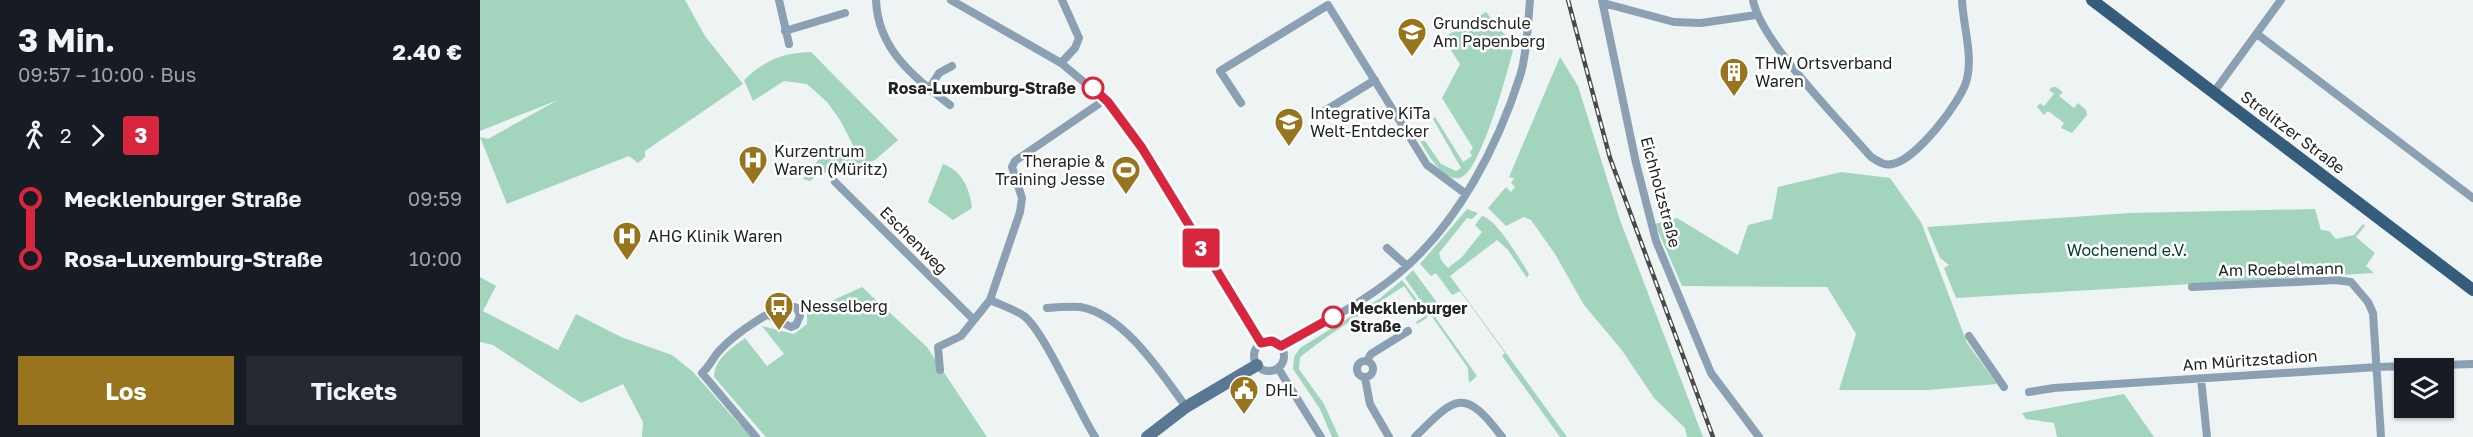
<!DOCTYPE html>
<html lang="de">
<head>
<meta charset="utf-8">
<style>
	body { margin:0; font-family:"Golos Text",sans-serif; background:#242831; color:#f1f3f6; height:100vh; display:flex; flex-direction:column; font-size:22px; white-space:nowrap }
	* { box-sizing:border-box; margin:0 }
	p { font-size:20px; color:#9ea1a6 }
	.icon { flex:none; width:33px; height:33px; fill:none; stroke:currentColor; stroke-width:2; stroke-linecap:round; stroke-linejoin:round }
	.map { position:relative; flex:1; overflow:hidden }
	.sheet { display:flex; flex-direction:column; background:#171b24; width:480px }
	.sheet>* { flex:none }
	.badge { padding:0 12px; border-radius:4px; font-size:21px; line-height:39px }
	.controls { position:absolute; left:1914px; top:358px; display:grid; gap:12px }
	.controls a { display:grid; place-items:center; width:60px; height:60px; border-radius:0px; background:#171b24; box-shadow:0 2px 4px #0004; font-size:30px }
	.map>.badge { position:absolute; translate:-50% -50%; box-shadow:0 0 0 3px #fff }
	.legs { display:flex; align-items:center; gap:9px; height:66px; padding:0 18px; font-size:20px }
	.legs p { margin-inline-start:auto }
	.summary { display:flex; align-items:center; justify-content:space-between; height:102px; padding:0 18px }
	h1 { font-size:33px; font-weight:700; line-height:45px }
	.action { display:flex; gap:12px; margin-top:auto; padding:12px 18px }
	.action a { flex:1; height:69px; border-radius:0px; background:#98741e; color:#fff; font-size:24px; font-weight:700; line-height:69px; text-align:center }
	.action a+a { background:#242831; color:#f1f3f6 }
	ul { padding:0 18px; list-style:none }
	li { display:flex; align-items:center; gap:21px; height:60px; font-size:22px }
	li i { display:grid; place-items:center; width:9px; height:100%; margin:0 8px; background:currentColor }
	li i::after { content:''; width:15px; height:15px; margin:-8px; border:4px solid; border-radius:50%; background:#171b24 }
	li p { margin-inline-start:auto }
	li:first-child i { background:linear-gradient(#0000 50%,currentColor 0) }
	li:last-child i { background:linear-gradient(currentColor 50%,#0000 0) }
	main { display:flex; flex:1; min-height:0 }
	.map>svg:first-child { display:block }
	.green { fill:#a3d5be }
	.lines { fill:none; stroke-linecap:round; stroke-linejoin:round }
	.street { stroke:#8ba0b3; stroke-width:8 }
	.secondary { stroke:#5a7893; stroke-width:12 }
	.primary { stroke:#365c7c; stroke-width:12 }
	.rail-casing { stroke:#484a4b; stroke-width:4.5 }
	.rail { stroke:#fff; stroke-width:2; stroke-dasharray:7; stroke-linecap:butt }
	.line-1-casing { stroke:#fff; stroke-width:14 }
	.line-1 { stroke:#d7263d; stroke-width:9 }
	.stop-1-dot { fill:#fff; stroke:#d7263d; stroke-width:3 }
	.labels { text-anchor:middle; stroke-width:5; stroke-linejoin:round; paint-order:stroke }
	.poi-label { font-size:16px; fill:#222424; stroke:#fff; text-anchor:start }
	.stop-label { font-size:16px; font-weight:bold; fill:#222424; stroke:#fff; text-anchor:end }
	.street-label { font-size:16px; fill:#222424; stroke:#fff }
	.park-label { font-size:16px; fill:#05402d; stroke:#fff }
</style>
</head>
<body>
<main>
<section class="sheet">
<div class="summary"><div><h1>3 Min.</h1><p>09:57 – 10:00 · Bus</p></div><b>2.40 €</b></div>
<div class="legs"><svg class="icon" aria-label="walk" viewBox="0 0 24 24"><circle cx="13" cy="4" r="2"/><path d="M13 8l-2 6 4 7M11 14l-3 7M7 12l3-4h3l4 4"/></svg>2<svg class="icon" aria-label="forward" viewBox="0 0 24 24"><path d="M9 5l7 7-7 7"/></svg><b class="badge" style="background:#d7263d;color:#fff">3</b></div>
<ul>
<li><i style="color:#d7263d"></i><b>Mecklenburger Straße</b><p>09:59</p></li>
<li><i style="color:#d7263d"></i><b>Rosa-Luxemburg-Straße</b><p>10:00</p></li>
</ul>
<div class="action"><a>Los</a><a>Tickets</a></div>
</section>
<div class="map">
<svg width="1993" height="437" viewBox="0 0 1993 437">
	<rect width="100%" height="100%" fill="#eef3f4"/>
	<path class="green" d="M0 0H205L225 36 263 84 165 151V157L158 163 149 156 27 204 0 137 8 139 78 100 0 131Z
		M1006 12 1034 46C1029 68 1000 174 980 178 962 181 948 154 940 141H945L961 164 976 171 981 168 953 119 955 117 983 162 992 156 990 152 993 148 962 98 980 64 963 38Z
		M331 52 418 140 395 160 362 174 358 171 353 174 340 172 330 181 323 179 339 159 373 145 360 120 347 102 327 84 304 81 273 101 264 80C286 60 301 53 331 52Z
		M1080 57 1098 86 1140 220 1223 437H1207L1205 428 1174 398 1141 349 1104 305 1075 254 1051 220 1044 217 1026 226 1008 208 1026 187 1031 192 1035 187 1031 183 1034 178 1029 177Z
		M1572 87H1576L1583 92 1579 96 1594 108 1598 103 1606 110 1607 115 1592 133 1581 128 1584 123 1568 111 1564 115 1557 107 1560 103 1564 106 1574 94 1569 90Z
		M463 164C483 171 490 190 492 208L473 220 448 202Z
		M1361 172 1410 178 1441 222 1487 343 1517 384 1448 390H1359L1376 334 1347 287 1202 286 1175 224 1197 218 1258 255 1268 225 1292 219 1298 187Z
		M987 209 998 213 992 219 987 218 959 253 961 260 968 268 982 257 1002 232 995 225 1002 216C1017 219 1040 260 1049 274L1047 278 1028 250 1017 240 970 276 1087 437H1080L1022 356 1025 353 980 291 972 295 956 273 951 276 940 264Z
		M1835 209 1841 230 1849 231 1856 239 1874 235 1883 224 1885 226 1876 237 1895 253 1886 266 1894 273 1476 298 1464 268 1469 265 1460 258 1447 227 1650 213Z
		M933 270 958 304 950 310 997 376 989 383 988 368 925 278Z
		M0 277 16 286 3 311 78 350 96 314 141 337 192 355 213 372 259 424 276 437H162L163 422 143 384 101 403 13 345 0 342Z
		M922 280 948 314 947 318 937 324 936 322 945 316 924 286 848 336 820 357 819 369 844 404 859 437H852L840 409 813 369 814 357 820 348 899 299Z
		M382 287 447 347 507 437H286L234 377C234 359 252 348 265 338L287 366 304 354 282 326 314 334 327 324V312Z
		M1644 394 1674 437H1577L1574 423 1546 419 1542 413Z"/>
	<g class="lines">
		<path class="street" d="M299 0 309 44
			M396 0C398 50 434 77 470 105
			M471 0 581 63 628 102 662 148 781 343
			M1122 0 1156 163 1176 241 1231 373 1279 437
			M1273 0C1280 41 1361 122 1391 157 1398 161 1404 166 1412 164 1435 161 1482 101 1487 79 1493 55 1483 25 1482 0
			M1123 3 1194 22 1221 23 1276 15
			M305 31 365 13
			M1777 34 1993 198
			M581 63 595 48 599 38 582 0
			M449 89 459 73 472 66
			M1734 92 1801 0
			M761 103 740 71 848 5 947 165 986 194
			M838 115 895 80
			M355 182 493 319
			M907 248 927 266
			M1712 287 1856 280 1871 282 1888 302 1893 313 1901 437
			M510 300C521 305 534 309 544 316 564 331 598 410 615 437
			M567 308C578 307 590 306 600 307 644 314 682 374 706 407
			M1489 336 1524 387
			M774 356a15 15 0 1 1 30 0a15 15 0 1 1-30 0Z
			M801 346C841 324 883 303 918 274 978 224 1018 146 1041 73 1047 51 1048 23 1050 0
			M877 369a8 8 0 1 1 16 0a8 8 0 1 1-16 0Z
			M887 361 891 354 928 331
			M798 368 841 437
			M460 370 458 347 481 336 510 300 540 212 542 198 532 167 535 161 626 99
			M885 378 890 404 909 437
			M1721 379 1727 437
			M1549 392 1574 388 1897 367 1993 364
			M276 437 222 373C230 366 233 357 240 350 252 337 299 300 317 308L320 316 316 325 311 327 288 315
			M935 437C975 397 984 386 1022 437"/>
		<path class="secondary" d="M667 437 706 407 777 365"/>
		<path class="primary" d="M1612 0 1993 290"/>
		<g class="rail-casing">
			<path id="rail" d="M1088 0 1130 158 1233 437"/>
		</g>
		<use href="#rail" class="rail"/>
	</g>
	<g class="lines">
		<g class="line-1-casing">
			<path id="line-1" d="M613 88 628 102 662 148 781 343 792 341 801 346 853 317"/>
		</g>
		<use href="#line-1" class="line-1"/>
	</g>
	<defs>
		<g id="school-pin" transform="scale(1.5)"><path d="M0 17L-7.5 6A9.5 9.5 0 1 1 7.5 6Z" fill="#98741e" stroke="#fff"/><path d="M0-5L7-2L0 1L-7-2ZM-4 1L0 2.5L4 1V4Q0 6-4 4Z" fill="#fff"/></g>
		<g id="building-pin" transform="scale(1.5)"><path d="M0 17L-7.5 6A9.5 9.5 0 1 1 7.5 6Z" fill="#98741e" stroke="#fff"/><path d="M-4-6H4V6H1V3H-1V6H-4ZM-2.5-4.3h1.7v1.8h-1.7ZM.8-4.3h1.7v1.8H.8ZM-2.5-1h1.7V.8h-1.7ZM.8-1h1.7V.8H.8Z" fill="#fff"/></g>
		<g id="hospital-pin" transform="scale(1.5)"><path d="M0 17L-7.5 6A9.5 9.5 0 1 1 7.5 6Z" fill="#98741e" stroke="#fff"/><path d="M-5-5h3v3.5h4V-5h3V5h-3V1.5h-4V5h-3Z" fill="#fff"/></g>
		<g id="stadium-pin" transform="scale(1.5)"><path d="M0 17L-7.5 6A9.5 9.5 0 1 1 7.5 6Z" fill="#98741e" stroke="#fff"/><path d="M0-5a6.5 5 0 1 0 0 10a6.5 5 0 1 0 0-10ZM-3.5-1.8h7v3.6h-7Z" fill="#fff"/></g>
		<g id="bus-pin" transform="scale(1.5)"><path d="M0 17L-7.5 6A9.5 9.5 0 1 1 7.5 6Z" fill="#98741e" stroke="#fff"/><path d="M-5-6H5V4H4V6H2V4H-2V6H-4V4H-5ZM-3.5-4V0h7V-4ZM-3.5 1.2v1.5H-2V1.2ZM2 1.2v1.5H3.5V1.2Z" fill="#fff"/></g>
		<g id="civic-pin" transform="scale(1.5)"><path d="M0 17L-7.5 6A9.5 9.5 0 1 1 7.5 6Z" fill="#98741e" stroke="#fff"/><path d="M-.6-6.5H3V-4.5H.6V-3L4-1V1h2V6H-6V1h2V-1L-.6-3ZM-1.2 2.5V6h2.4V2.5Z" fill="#fff"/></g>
	</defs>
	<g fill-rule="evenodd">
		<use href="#school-pin" x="932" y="32"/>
		<use href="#building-pin" x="1254" y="72"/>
		<use href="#school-pin" x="809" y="122"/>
		<use href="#hospital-pin" x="273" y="160"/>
		<use href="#stadium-pin" x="646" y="170"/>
		<use href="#hospital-pin" x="147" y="236"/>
		<use href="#bus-pin" x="299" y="306"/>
		<use href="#civic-pin" x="764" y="390"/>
	</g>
	<g class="stop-1-dot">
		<circle cx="613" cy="88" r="10"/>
		<circle cx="853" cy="317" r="10"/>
	</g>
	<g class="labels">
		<g class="poi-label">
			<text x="953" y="29">Grundschule<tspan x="953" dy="18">Am Papenberg</tspan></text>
			<text x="1275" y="69">THW Ortsverband<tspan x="1275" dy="18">Waren</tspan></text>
			<text x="830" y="119">Integrative KiTa<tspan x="830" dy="18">Welt-Entdecker</tspan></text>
			<text x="294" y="157">Kurzentrum<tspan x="294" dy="18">Waren (Müritz)</tspan></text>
			<text x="625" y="167" text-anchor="end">Therapie &amp;<tspan x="625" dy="18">Training Jesse</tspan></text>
			<text x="168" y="242">AHG Klinik Waren</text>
			<text x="320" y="312">Nesselberg</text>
			<text x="785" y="396">DHL</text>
		</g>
		<g class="stop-label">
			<text x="596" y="94">Rosa-Luxemburg-Straße</text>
			<text x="870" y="314" text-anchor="start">Mecklenburger<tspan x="870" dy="18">Straße</tspan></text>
		</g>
		<g class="street-label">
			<text transform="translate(1813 132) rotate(37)" y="6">Strelitzer Straße</text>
			<text transform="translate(1181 192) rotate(75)" y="6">Eichholzstraße</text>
			<text transform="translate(434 240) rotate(45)" y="6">Eschenweg</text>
			<text transform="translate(1801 269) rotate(-1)" y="6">Am Roebelmann</text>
			<text transform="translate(1770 360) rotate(-4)" y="6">Am Müritzstadion</text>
		</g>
		<g class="park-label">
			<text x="1647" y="256">Wochenend e.V.</text>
		</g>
	</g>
</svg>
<div class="controls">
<a><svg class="icon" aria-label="layers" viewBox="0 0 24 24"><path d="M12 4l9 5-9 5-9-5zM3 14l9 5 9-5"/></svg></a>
</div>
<b class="badge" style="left:721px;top:248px;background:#d7263d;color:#fff">3</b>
</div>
</main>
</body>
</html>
